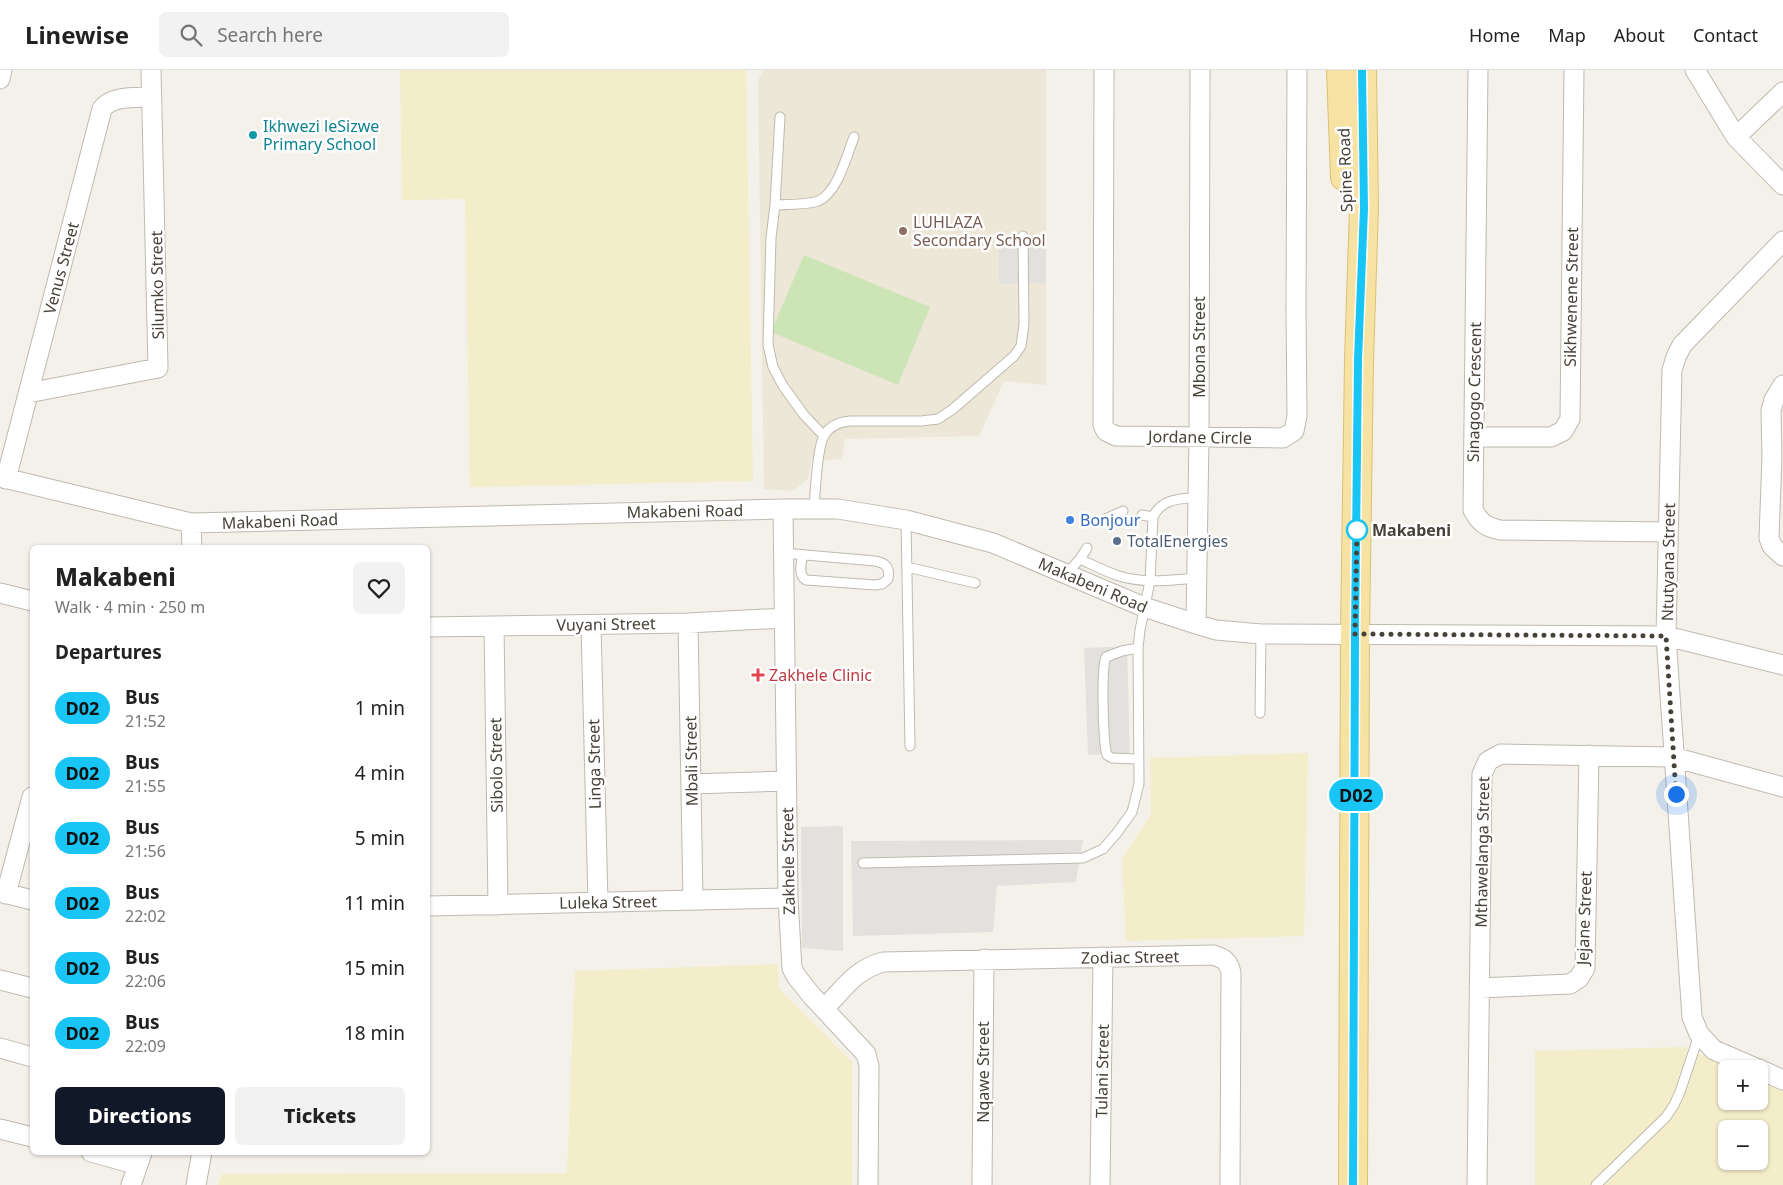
<!DOCTYPE html>
<html lang="en">
<head>
<meta charset="utf-8">
<style>
	body { margin:0; font-family:"Noto Sans",sans-serif; background:#f2f2f2; color:#222; height:100vh; display:flex; flex-direction:column; font-size:19px; white-space:nowrap }
	* { box-sizing:border-box; margin:0 }
	p { font-size:16px; color:#767676 }
	.icon { flex:none; width:28px; height:28px; fill:none; stroke:currentColor; stroke-width:2; stroke-linecap:round; stroke-linejoin:round }
	.map { position:relative; flex:1; overflow:hidden }
	.panel { position:absolute; left:30px; top:475px; width:400px; height:610px; display:flex; flex-direction:column; background:#fff; border-radius:8px; box-shadow:0 1px 4px #0004 }
	.panel>* { flex:none }
	.badge { padding:0 10px; border-radius:16px; font-size:18px; line-height:32px }
	.tools { position:absolute; left:1718px; top:990px; display:grid; gap:10px }
	.tools a { display:grid; place-items:center; width:50px; height:50px; border-radius:8px; background:#fff; box-shadow:0 1px 4px #0004; font-size:25px }
	.you { position:absolute; width:25px; height:25px; margin:-12px; border:4px solid #fff; border-radius:50%; background:#1a73e8; box-shadow:0 0 0 8px #1a73e833 }
	.map>.badge { position:absolute; translate:-50% -50%; box-shadow:0 0 0 2px #fff }
	h2 { padding:0 25px; font-size:19px; line-height:45px }
	.round { display:grid; place-items:center; flex:none; width:52px; height:52px; border-radius:8px; background:#f2f2f2 }
	.overview { display:flex; align-items:center; justify-content:space-between; height:85px; padding:0 25px }
	h1 { font-size:24px; font-weight:800; line-height:38px }
	.action { display:flex; gap:10px; margin-top:auto; padding:10px 25px }
	.action a { flex:1; height:58px; border-radius:8px; background:#111827; color:#fff; font-size:20px; font-weight:800; line-height:58px; text-align:center }
	.action a+a { background:#f2f2f2; color:#222 }
	ul { padding:0; list-style:none }
	li { display:flex; align-items:center; gap:15px; height:65px; padding:0 25px }
	li div { flex:1 }
	li b { display:block; font-size:19px }
	li em { font-style:normal }
	li .badge { min-width:55px; font-weight:700; text-align:center }
	header { display:flex; align-items:center; gap:30px; box-sizing:border-box; height:70px; padding:0 25px; background:#fff; border-bottom:1px solid #e0e0e0 }
	header strong { font-size:24px }
	nav { display:flex; gap:28px; margin-inline-start:auto; font-size:18px }
	.search { width:350px; height:45px; background:#f2f2f2; display:flex; align-items:center; gap:12px; box-sizing:border-box; padding:0 18px; border-radius:8px; color:#767676; font-size:19px }
	.map>svg:first-child { display:block }
	.education { fill:#ece7d6 }
	.green { fill:#cde4b7 }
	.sand { fill:#f4edca; fill-rule:evenodd }
	.parking { fill:#e3e1de }
	.lines { fill:none; stroke-linecap:round; stroke-linejoin:round }
	.lane-casing { stroke:#bfbaae; stroke-width:11 }
	.street-casing { stroke:#bfbaae; stroke-width:21 }
	.primary-casing { stroke:#dac073; stroke-width:30 }
	.lane { stroke:#fff; stroke-width:9 }
	.street { stroke:#fff; stroke-width:19 }
	.primary { stroke:#f6e2a2; stroke-width:28 }
	.line-casing { stroke:#fff; stroke-width:11 }
	.line { stroke:#18c5f4; stroke-width:8 }
	.walk { stroke:#474239; stroke-width:5; stroke-dasharray:0 9 }
	.culture-dot { fill:#0f9aa8; stroke:#fff; stroke-width:2 }
	.education-dot { fill:#8d6e63; stroke:#fff; stroke-width:2 }
	.shop-dot { fill:#3f7fe0; stroke:#fff; stroke-width:2 }
	.stop-dot { fill:#fff; stroke:#18c5f4; stroke-width:2.5 }
	.service-dot { fill:#5c6f8a; stroke:#fff; stroke-width:2 }
	.health-dot { fill:#e0444e; stroke:#fff; stroke-width:2 }
	.labels { text-anchor:middle; stroke-width:5; stroke-linejoin:round; paint-order:stroke }
	.culture-label { font-size:16px; fill:#0d838f; stroke:#fff; text-anchor:start }
	.street-label { font-size:16px; fill:#474239; stroke:#fff }
	.education-label { font-size:16px; fill:#785e54; stroke:#fff; text-anchor:start }
	.shop-label { font-size:16px; fill:#366cbe; stroke:#fff; text-anchor:start }
	.stop-label { font-size:16px; font-weight:bold; fill:#474239; stroke:#fff; text-anchor:start }
	.service-label { font-size:16px; fill:#4e5e75; stroke:#fff; text-anchor:start }
	.health-label { font-size:16px; fill:#be3a42; stroke:#fff; text-anchor:start }
</style>
</head>
<body>
<header>
<strong>Linewise</strong>
<div class="search"><svg class="icon" aria-label="search" viewBox="0 0 24 24"><circle cx="10" cy="10" r="6"/><path d="M15 15l6 6"/></svg>Search here</div>
<nav><a>Home</a><a>Map</a><a>About</a><a>Contact</a></nav>
</header>
<div class="map">
<svg width="1783" height="1115" viewBox="0 0 1783 1115">
	<rect width="100%" height="100%" fill="#f4f1eb"/>
	<path class="education" d="M763 0H1046V315L1004 311 979 366 845 369 842 389 811 391 808 409 793 421 764 419 758 11Z"/>
	<path class="green" d="M804 185 930 237 898 315 771 262Z"/>
	<path class="sand" d="M400 0H746L753 411 470 417 465 129 402 130Z
		M1308 683 1304 866 1126 871 1122 789 1151 744 1150 688Z
		M778 894 779 918 852 992V1115H218L222 1104 567 1103 575 901Z
		M1684 977 1735 999H1726V1031H1759V1009L1783 1019V1115H1535V981ZM1726 1059H1759V1091H1726Z"/>
	<path class="parking" d="M999 167H1046V213L999 214Z
		M1127 576 1130 683 1088 685 1084 578Z
		M843 756V881L802 878 801 757Z
		M1083 770 1076 812 997 816 993 862 853 866 851 771Z"/>
	<g class="lines">
		<g class="lane-casing">
			<path id="lane" d="M780 47 775 135 771 168 768 275 773 297 783 316 804 345 824 366
				M775 135C787 134 808 135 818 131 837 124 847 85 854 67
				M814 439C815 424 817 377 824 366 829 356 839 352 850 351H921L938 349 953 339 1014 286 1021 276 1024 254 1023 166
				M1153 447C1162 428 1180 429 1199 427
				M1105 449 1123 441
				M906 450 910 676
				M783 483 875 491C886 493 890 497 888 509L882 514 875 515 806 510C798 505 801 493 803 485
				M1080 489C1093 495 1106 502 1119 506 1145 514 1171 510 1197 508
				M907 497 975 513
				M1066 504 1080 489 1087 478
				M1138 578 1122 581 1106 587C1101 599 1103 672 1107 685L1112 688 1138 689
				M1260 643 1261 564
				M863 793 1083 788 1103 779 1116 764 1132 742 1139 714 1138 578 1140 560 1150 511 1153 447 1142 445
				M1596 1115 1666 1047 1674 1035 1680 1022 1699 965"/>
		</g>
		<g class="street-casing">
			<path id="street" d="M1104 0 1103 355 1106 361 1116 366 1283 368 1294 361 1297 346 1296 241 1297 0
				M1478 0 1473 440C1480 453 1486 457 1500 460L1668 462
				M1695 0 1736 67 1783 115
				M0 9 2 0
				M1736 67 1783 22
				M1783 315 1774 330 1771 341 1772 387 1769 468 1772 476 1783 486
				M28 323 158 298 151 0
				M1474 367H1551L1563 361 1570 349 1574 0
				M0 407 191 453 783 439H838L906 450 993 473 1144 537 1196 554 1216 560 1261 564 1666 566 1783 595
				M6 409 102 39C112 25 136 28 152 27
				M783 439 788 828 792 898 796 906 812 926 866 984 869 996 868 1115
				M191 453 192 478
				M0 523 32 531
				M688 553 693 830
				M1196 554 1199 368 1200 0
				M591 555 598 832
				M494 556 498 835
				M428 557 688 553 784 548
				M691 714 786 711
				M0 822 32 830
				M6 824 32 727
				M428 836 788 828
				M0 910 32 918
				M1479 918 1570 914 1579 908 1585 898 1589 685
				M825 938C845 917 855 900 883 892L1213 885C1224 888 1229 892 1231 903L1230 1115
				M0 978 32 987
				M1758 999 1714 980 1699 964 1692 947 1666 566 1672 300 1676 287 1682 275 1783 171
				M1759 999 1783 1010
				M0 1059 32 1067
				M91 1082 138 1095
				M131 1115 142 1083
				M196 1115 202 1082
				M982 1115 984 889
				M1100 1115 1103 887
				M1477 1115 1482 704 1488 691 1501 684 1673 687 1783 717"/>
		</g>
		<g class="primary-casing">
			<path id="primary" d="M1341 0 1345 107
				M1353 1115 1355 564 1359 290 1364 138 1362 0"/>
		</g>
		<use href="#lane" class="lane"/>
		<use href="#street" class="street"/>
		<use href="#primary" class="primary"/>
	</g>
	<g class="lines">
		<g class="line-casing">
			<path id="line" d="M1353 1115 1355 564 1358 290 1364 138 1362 0"/>
		</g>
		<use href="#line" class="line"/>
		<path class="walk" d="M1357 460V458L1355 564 1666 566 1676 724"/>
	</g>
	<circle class="culture-dot" cx="253" cy="65" r="5"/>
	<circle class="education-dot" cx="903" cy="161" r="5"/>
	<circle class="shop-dot" cx="1070" cy="450" r="5"/>
	<circle class="stop-dot" cx="1357" cy="460" r="10"/>
	<circle class="service-dot" cx="1117" cy="471" r="5"/>
	<path class="health-dot" d="M755.5 597.5h5v5h5v5h-5v5h-5v-5h-5v-5h5z"/>
	<g class="labels">
		<g class="culture-label">
			<text x="263" y="62">Ikhwezi leSizwe<tspan x="263" dy="18">Primary School</tspan></text>
		</g>
		<g class="street-label">
			<text transform="translate(1345 100) rotate(-92)" y="6">Spine Road</text>
			<text transform="translate(61 198) rotate(-75)" y="6">Venus Street</text>
			<text transform="translate(157 215) rotate(-91)" y="6">Silumko Street</text>
			<text transform="translate(1571 227) rotate(-89)" y="6">Sikhwenene Street</text>
			<text transform="translate(1199 277) rotate(-90)" y="6">Mbona Street</text>
			<text transform="translate(1474 322) rotate(-89)" y="6">Sinagogo Crescent</text>
			<text transform="translate(1200 367) rotate(1)" y="6">Jordane Circle</text>
			<text transform="translate(685 441) rotate(-1)" y="6">Makabeni Road</text>
			<text transform="translate(280 451) rotate(-2)" y="6">Makabeni Road</text>
			<text transform="translate(1668 492) rotate(-89)" y="6">Ntutyana Street</text>
			<text transform="translate(1093 515) rotate(23)" y="6">Makabeni Road</text>
			<text transform="translate(606 554) rotate(-1)" y="6">Vuyani Street</text>
			<text transform="translate(691 691) rotate(-91)" y="6">Mbali Street</text>
			<text transform="translate(594 694) rotate(-91)" y="6">Linga Street</text>
			<text transform="translate(496 695) rotate(-91)" y="6">Sibolo Street</text>
			<text transform="translate(1482 782) rotate(-89)" y="6">Mthawelanga Street</text>
			<text transform="translate(788 791) rotate(-91)" y="6">Zakhele Street</text>
			<text transform="translate(608 832) rotate(-1)" y="6">Luleka Street</text>
			<text transform="translate(1584 848) rotate(-88)" y="6">Jejane Street</text>
			<text transform="translate(1130 887) rotate(-1)" y="6">Zodiac Street</text>
			<text transform="translate(1102 1001) rotate(-89)" y="6">Tulani Street</text>
			<text transform="translate(983 1002) rotate(-90)" y="6">Nqawe Street</text>
		</g>
		<g class="education-label">
			<text x="913" y="158">LUHLAZA<tspan x="913" dy="18">Secondary School</tspan></text>
		</g>
		<g class="shop-label">
			<text x="1080" y="456">Bonjour</text>
		</g>
		<g class="stop-label">
			<text x="1372" y="466">Makabeni</text>
		</g>
		<g class="service-label">
			<text x="1127" y="477">TotalEnergies</text>
		</g>
		<g class="health-label">
			<text x="769" y="611">Zakhele Clinic</text>
		</g>
	</g>
</svg>
<div class="tools">
<a>+</a>
<a>−</a>
</div>
<div class="you" style="left:1676px;top:724px"></div>
<b class="badge" style="left:1356px;top:725px;background:#18c5f4;color:#111">D02</b>
<section class="panel">
<div class="overview"><div><h1>Makabeni</h1><p>Walk · 4 min · 250 m</p></div><a class="round"><svg class="icon" aria-label="heart" viewBox="0 0 24 24"><path d="M12 20l-8-8c-3-5 5-10 8-4 3-6 11-1 8 4z"/></svg></a></div>
<h2>Departures</h2>
<ul>
<li><span class="badge" style="background:#18c5f4;color:#111">D02</span><div><b>Bus</b><p>21:52</p></div><em>1 min</em></li>
<li><span class="badge" style="background:#18c5f4;color:#111">D02</span><div><b>Bus</b><p>21:55</p></div><em>4 min</em></li>
<li><span class="badge" style="background:#18c5f4;color:#111">D02</span><div><b>Bus</b><p>21:56</p></div><em>5 min</em></li>
<li><span class="badge" style="background:#18c5f4;color:#111">D02</span><div><b>Bus</b><p>22:02</p></div><em>11 min</em></li>
<li><span class="badge" style="background:#18c5f4;color:#111">D02</span><div><b>Bus</b><p>22:06</p></div><em>15 min</em></li>
<li><span class="badge" style="background:#18c5f4;color:#111">D02</span><div><b>Bus</b><p>22:09</p></div><em>18 min</em></li>
</ul>
<div class="action"><a>Directions</a><a>Tickets</a></div>
</section>
</div>
</body>
</html>
